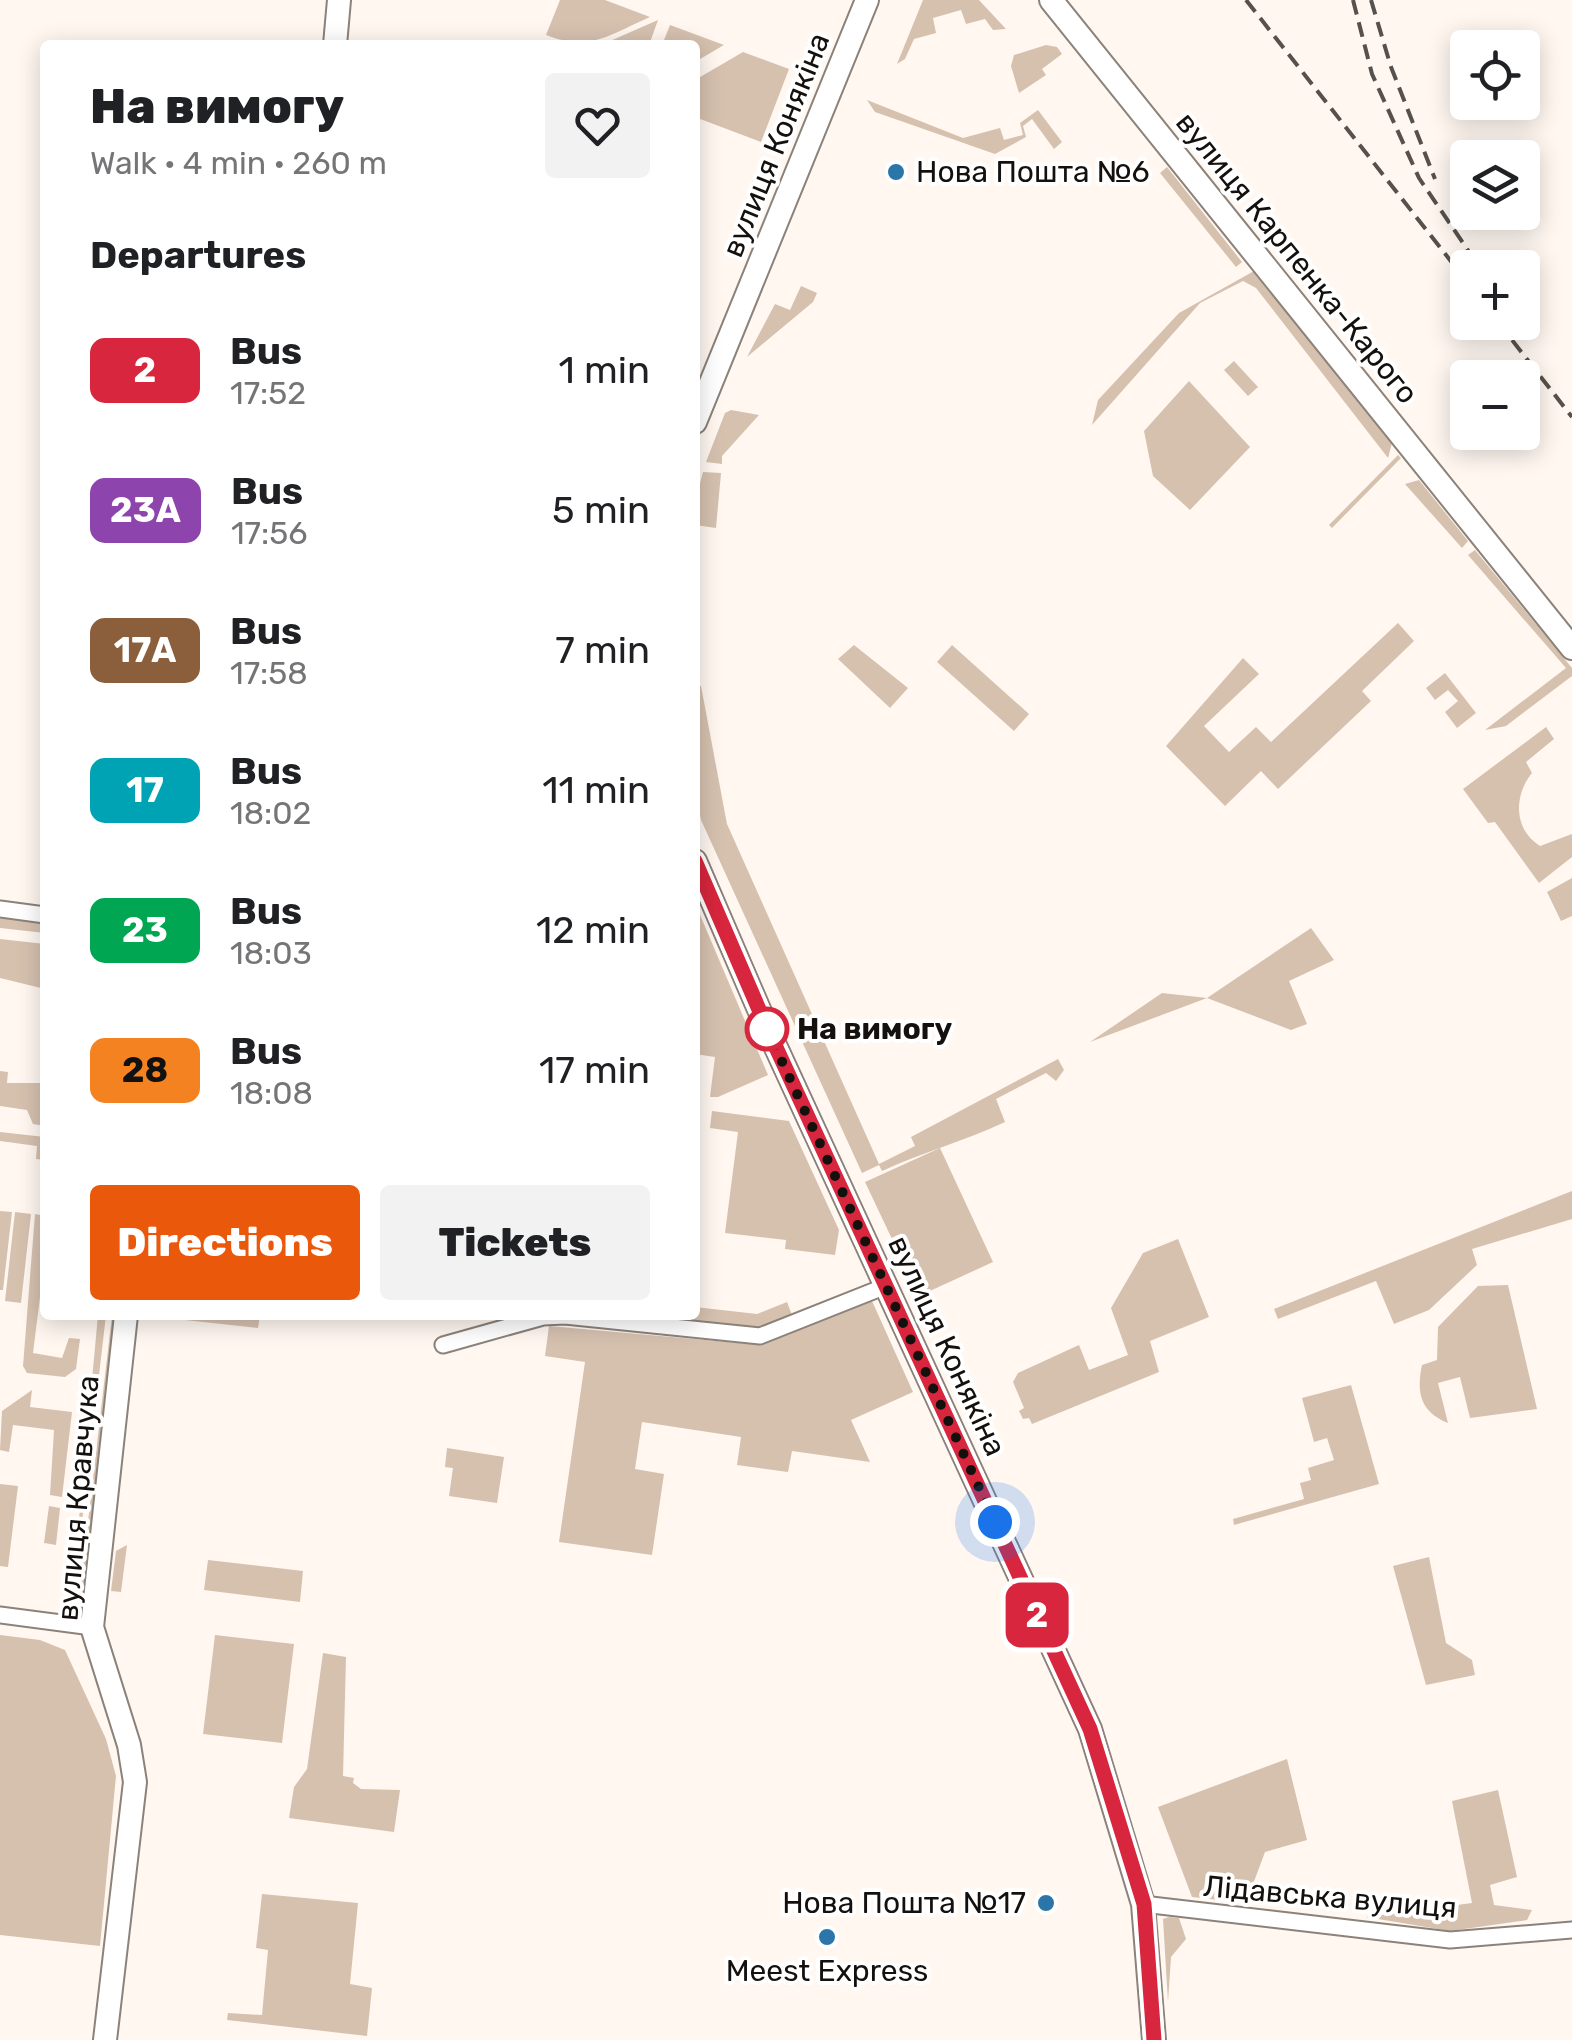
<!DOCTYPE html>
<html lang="en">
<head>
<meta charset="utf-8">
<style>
	body { margin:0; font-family:Rubik,sans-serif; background:#f2f2f2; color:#202124; height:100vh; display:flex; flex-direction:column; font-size:38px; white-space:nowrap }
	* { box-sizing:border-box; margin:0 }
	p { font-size:32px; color:#757577 }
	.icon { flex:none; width:55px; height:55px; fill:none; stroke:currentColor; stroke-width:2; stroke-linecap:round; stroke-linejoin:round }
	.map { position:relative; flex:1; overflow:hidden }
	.drawer { position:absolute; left:40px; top:40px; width:660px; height:1280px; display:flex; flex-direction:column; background:#fff; border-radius:10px; box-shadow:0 5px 25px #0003 }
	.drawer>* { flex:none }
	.badge { padding:0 20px; border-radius:15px; font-size:35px; line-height:65px }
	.tools { position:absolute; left:1450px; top:30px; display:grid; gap:20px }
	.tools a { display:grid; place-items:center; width:90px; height:90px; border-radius:10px; background:#fff; box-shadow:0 5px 25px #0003; font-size:50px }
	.you { position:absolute; width:50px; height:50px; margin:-25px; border:8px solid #fff; border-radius:50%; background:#1a73e8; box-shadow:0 0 0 15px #1a73e833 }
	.map>.badge { position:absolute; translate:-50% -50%; box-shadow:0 0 0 5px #fff }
	h2 { padding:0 50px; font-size:38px; line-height:90px }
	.round { display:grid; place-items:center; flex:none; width:105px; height:105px; border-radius:10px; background:#f2f2f2 }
	.overview { display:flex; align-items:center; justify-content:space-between; height:170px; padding:0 50px }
	h1 { font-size:48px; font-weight:800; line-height:75px }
	.button { display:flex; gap:20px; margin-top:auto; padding:20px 50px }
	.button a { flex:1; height:115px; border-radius:10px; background:#ea580c; color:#fff; font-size:40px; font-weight:800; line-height:115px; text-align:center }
	.button a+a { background:#f2f2f2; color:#202124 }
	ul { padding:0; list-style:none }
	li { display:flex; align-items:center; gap:30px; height:140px; padding:0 50px }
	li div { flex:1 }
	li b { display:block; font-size:38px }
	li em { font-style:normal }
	li .badge { min-width:110px; font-weight:700; text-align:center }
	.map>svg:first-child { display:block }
	.green { fill:#d6c1af }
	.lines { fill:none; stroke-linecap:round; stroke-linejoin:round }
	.street-casing { stroke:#8b827a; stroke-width:19 }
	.secondary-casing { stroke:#8b827a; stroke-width:26 }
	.street { stroke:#fff; stroke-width:15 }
	.secondary { stroke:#fff; stroke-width:22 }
	.rail { stroke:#56514d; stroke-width:4; stroke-dasharray:15 8; stroke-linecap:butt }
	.line-casing { stroke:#fff; stroke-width:22 }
	.line { stroke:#d7263d; stroke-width:15 }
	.walk { stroke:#14100e; stroke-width:10; stroke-dasharray:0 18 }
	.poi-dot { fill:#2c75a9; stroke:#fff; stroke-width:4 }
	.stop-dot { fill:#fff; stroke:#d7263d; stroke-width:5 }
	.labels { text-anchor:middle; stroke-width:8; stroke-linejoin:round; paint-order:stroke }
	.street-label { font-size:30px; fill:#14100e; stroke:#fff }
	.poi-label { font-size:30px; fill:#14100e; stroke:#fff; text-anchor:start }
	.stop-label { font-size:30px; font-weight:bold; fill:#14100e; stroke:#fff; text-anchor:start }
</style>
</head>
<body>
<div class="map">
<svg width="1572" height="2040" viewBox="0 0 1572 2040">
	<rect width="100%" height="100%" fill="#fff7f0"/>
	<path class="green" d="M560 0H605L650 17C609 35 590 52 546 35Z
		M923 0H979L1006 29 993 30 985 19 966 24 961 10 933 18 936 33 914 39 905 59 897 64Z
		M658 20 649 45H601Z
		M670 25 724 45 695 62V45H662Z
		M1046 45 1057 47 1062 54 1042 69 1046 75 1019 93 1011 66 1014 55Z
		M743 52 789 69 761 142 695 117V80Z
		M867 100 963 138 1000 128 1004 140 1023 135 1020 123 1038 110 1062 142 1054 149 1032 119 1023 126 1026 137 995 154 875 112Z
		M1167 167 1242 262 1236 267 1160 173Z
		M1254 271 1392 443 1388 458 1256 288 1243 281 1200 303 1092 425 1098 400 1179 313Z
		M801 286 817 293 813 302 747 357 775 304 790 310Z
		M1234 361 1258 387 1248 396 1224 370Z
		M1189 381 1250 447 1190 510 1153 476 1144 431Z
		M731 410 759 415 722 456V464L706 462 725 413Z
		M1398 455 1401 458 1332 528 1329 525Z
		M703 472 721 473 716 528 695 525V502Z
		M1419 480 1468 541 1462 548 1405 484Z
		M1475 550 1572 668V676L1506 726 1485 730 1566 668 1468 555Z
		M1398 623 1414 641 1362 691 1371 701 1278 789 1261 771 1225 806 1166 746 1243 658 1259 674 1204 726 1229 752 1256 727 1271 742Z
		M854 645 908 688 890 708 838 659Z
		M952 645 1029 714 1014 731 937 662Z
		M1445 673 1476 713 1457 728 1445 712 1458 701 1448 690 1435 700 1426 688Z
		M701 686 727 824 879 1164 915 1146 911 1137 1058 1059 1064 1070 1056 1081 1046 1073 996 1099 1005 1122C965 1141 923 1152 882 1171L879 1165 862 1173 701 820 695 790V687Z
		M1546 727 1554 739 1526 762 1532 773C1514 795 1513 829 1540 846L1572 834V857L1539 883 1495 822 1488 823 1463 789Z
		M1572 878V916L1561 921 1547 892Z
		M695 903 768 1075 718 1097H710L715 1057 695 1054Z
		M0 917 45 922V933L0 928Z
		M1311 928 1334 960 1289 981 1307 1024 1291 1030 1207 998 1090 1042 1162 993 1207 998Z
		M0 939 45 944V989L0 978Z
		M0 1071 8 1072 7 1083H45V1126L33 1124 27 1110 0 1106Z
		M712 1111 789 1121 839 1230 835 1255 785 1249 786 1240 725 1233 738 1132 710 1128Z
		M0 1132 45 1137V1160L36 1159 37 1146 0 1141Z
		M940 1148 993 1262 919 1296 865 1182Z
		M1572 1191V1219L1472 1249 1477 1265 1429 1310 1394 1324 1376 1281 1278 1319 1274 1309Z
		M0 1211 12 1212 3 1290H0Z
		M15 1212 31 1214 21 1303 5 1301Z
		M35 1214 45 1216V1257L33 1353 62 1358 69 1338 80 1339 76 1369 65 1377 27 1373 23 1366Z
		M1178 1239 1209 1317 1150 1341 1159 1372 1032 1424 1029 1418 1023 1419 1019 1411 1024 1408 1013 1382 1018 1373 1079 1345 1089 1370 1128 1355 1111 1308 1143 1253Z
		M1508 1285 1537 1409 1470 1418 1460 1377 1438 1383 1448 1423C1421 1412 1416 1394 1422 1365L1437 1360 1438 1327 1478 1286Z
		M872 1301 913 1392 851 1420 870 1462 792 1451 788 1472 737 1465 741 1437 642 1422 635 1469 664 1474 652 1555 559 1542 585 1362 545 1356 549 1326 761 1345Z
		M787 1302 792 1315 759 1329 627 1315H695V1307L757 1314Z
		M98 1315H106L72 1608 66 1602 68 1574 74 1573Z
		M112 1315H118L84 1604 78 1608Z
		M139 1315H260L258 1328Z
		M1351 1385 1379 1484 1234 1525 1233 1519 1304 1499 1300 1483 1311 1480 1308 1468 1334 1460 1327 1438 1314 1442 1302 1398Z
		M32 1390 30 1407 72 1412 62 1497 50 1495 54 1430 13 1425 9 1452 0 1450 2 1411Z
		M447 1448 504 1457 497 1503 449 1496 453 1468 445 1467Z
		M0 1484 18 1486 8 1567 0 1566Z
		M49 1506 60 1508 56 1545 44 1543Z
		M127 1545 121 1592 111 1591 116 1551Z
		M1429 1557 1446 1643 1472 1660 1475 1675 1426 1685 1393 1566Z
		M208 1560 303 1571 300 1602 204 1590Z
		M0 1635 40 1640 65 1650 106 1739 116 1776 100 1946 0 1935Z
		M215 1635 294 1644 282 1743 203 1734Z
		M323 1653 346 1657 343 1776 354 1778 353 1783 361 1789 400 1790 394 1832 289 1818 294 1787 307 1769Z
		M1287 1759 1307 1840 1265 1852 1246 1903 1192 1897 1158 1807Z
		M1498 1790 1517 1877 1490 1885 1494 1905 1532 1910 1527 1920 1450 1931 1366 1917 1472 1903 1452 1801Z
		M262 1894 358 1903 350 1984 372 1988 367 2036 227 2020 228 2013 262 2015 268 1950 256 1948Z
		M1169 1917 1179 1918 1186 1939 1171 1957 1168 2002 1163 1919Z"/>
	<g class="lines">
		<g class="street-casing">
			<path id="street" d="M0 909 45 915
				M443 1345 543 1317 565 1316 760 1336 886 1286
				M0 1615 92 1627
				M1143 1904 1450 1940 1572 1930"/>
		</g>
		<g class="secondary-casing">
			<path id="secondary" d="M1051 0 1572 648
				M335 45 339 0
				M695 422 867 0
				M695 861 767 1028 1090 1729 1143 1904 1154 2040
				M105 2040 135 1782 129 1745 92 1627 126 1315"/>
		</g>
		<use href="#street" class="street"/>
		<use href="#secondary" class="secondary"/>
		<path class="rail" d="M1246 0 1468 283
			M1353 0 1372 74 1419 178 1480 268
			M1371 0 1391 67 1435 179
			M1498 322 1572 417"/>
	</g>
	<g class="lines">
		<g class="line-casing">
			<path id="line" d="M695 861 767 1028 1090 1729 1144 1904 1154 2040"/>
		</g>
		<use href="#line" class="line"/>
		<path class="walk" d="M767 1029 995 1522"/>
	</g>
	<g class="poi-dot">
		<circle cx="896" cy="172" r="10"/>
		<circle cx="1046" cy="1903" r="10"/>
		<circle cx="827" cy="1937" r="10"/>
	</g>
	<circle class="stop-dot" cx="767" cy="1029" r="20"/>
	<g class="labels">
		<g class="street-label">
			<text transform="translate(776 145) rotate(-68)" y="10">вулиця Конякіна</text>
			<text transform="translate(1297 258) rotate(51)" y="10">вулиця Карпенка-Карого</text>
			<text transform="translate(947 1346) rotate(65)" y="10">вулиця Конякіна</text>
			<text transform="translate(78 1498) rotate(-85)" y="10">вулиця Кравчука</text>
			<text transform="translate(1330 1897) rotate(5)" y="10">Лідавська вулиця</text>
		</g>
		<g class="poi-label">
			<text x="916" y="182">Нова Пошта №6</text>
			<text x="1026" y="1913" text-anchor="end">Нова Пошта №17</text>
			<text x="827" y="1981" text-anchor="middle">Meest Express</text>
		</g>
		<g class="stop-label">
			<text x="797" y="1039">На вимогу</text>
		</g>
	</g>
</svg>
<div class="tools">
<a><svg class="icon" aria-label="locate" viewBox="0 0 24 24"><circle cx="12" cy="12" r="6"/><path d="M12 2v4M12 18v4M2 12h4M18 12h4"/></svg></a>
<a><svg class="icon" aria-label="layers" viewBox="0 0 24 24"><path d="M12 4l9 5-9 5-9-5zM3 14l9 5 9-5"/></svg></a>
<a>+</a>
<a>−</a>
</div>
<div class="you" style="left:995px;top:1522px"></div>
<b class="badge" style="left:1037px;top:1615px;background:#d7263d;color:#fff">2</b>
<section class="drawer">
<div class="overview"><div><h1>На вимогу</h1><p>Walk · 4 min · 260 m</p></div><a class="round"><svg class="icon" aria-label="heart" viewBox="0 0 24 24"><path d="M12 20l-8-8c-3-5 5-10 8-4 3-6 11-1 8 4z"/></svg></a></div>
<h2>Departures</h2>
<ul>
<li><span class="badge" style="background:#d7263d;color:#fff">2</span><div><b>Bus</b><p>17:52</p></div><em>1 min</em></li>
<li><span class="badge" style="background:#8e44ad;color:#fff">23А</span><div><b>Bus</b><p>17:56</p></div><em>5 min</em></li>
<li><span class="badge" style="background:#8b5e3c;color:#fff">17А</span><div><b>Bus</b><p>17:58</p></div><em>7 min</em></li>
<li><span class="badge" style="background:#00a3b4;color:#fff">17</span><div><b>Bus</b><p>18:02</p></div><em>11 min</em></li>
<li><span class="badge" style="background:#00a651;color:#fff">23</span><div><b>Bus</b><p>18:03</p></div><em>12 min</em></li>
<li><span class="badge" style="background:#f58220;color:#111">28</span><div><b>Bus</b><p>18:08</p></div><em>17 min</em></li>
</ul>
<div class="button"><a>Directions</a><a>Tickets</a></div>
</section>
</div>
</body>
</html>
